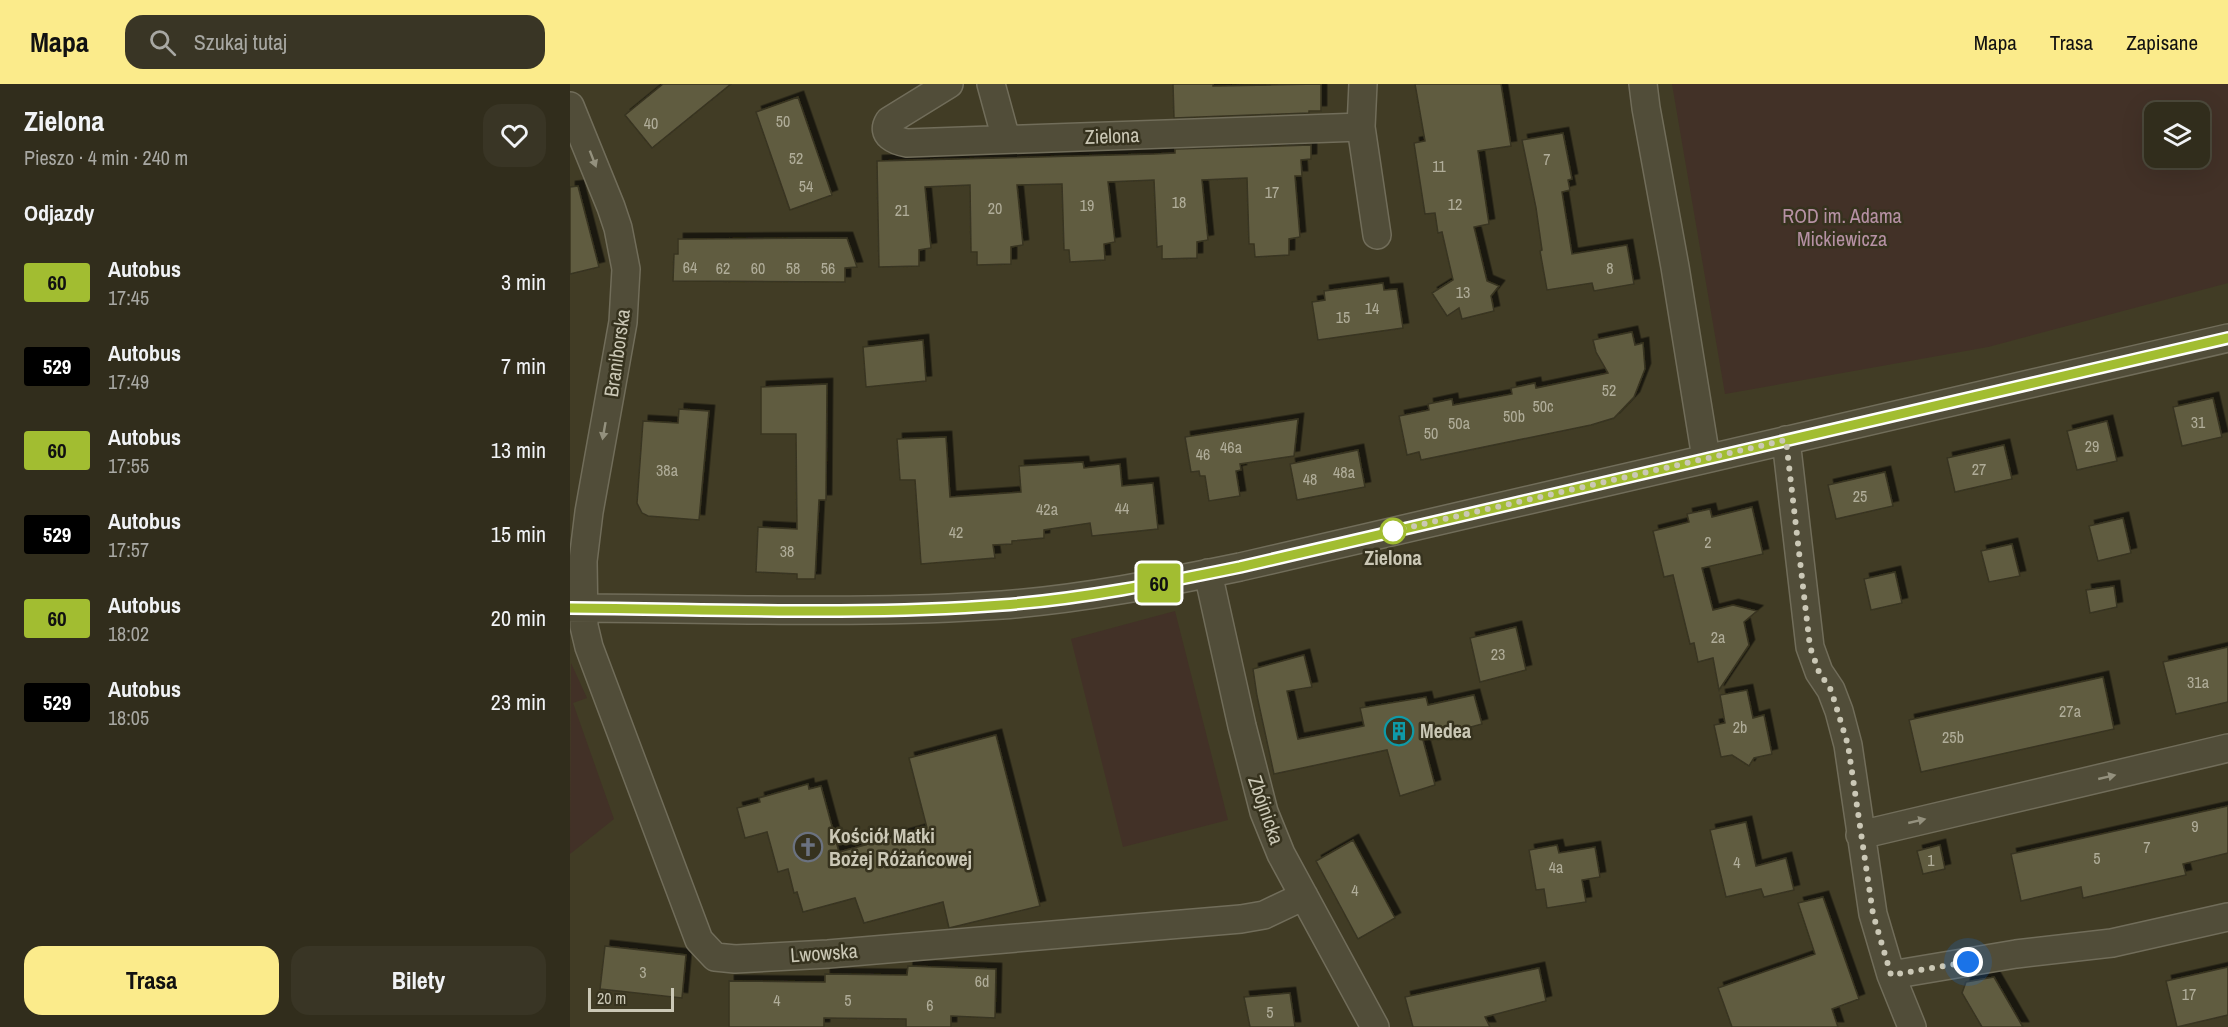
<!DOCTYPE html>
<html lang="pl">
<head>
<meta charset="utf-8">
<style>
	body { margin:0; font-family:"Archivo Narrow",sans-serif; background:#393525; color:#f1f3f6; height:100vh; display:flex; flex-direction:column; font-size:22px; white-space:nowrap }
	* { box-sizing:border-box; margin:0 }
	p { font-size:20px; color:#a8a8a3 }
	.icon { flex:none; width:33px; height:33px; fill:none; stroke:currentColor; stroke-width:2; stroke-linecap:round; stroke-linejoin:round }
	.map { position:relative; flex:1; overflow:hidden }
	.panel { display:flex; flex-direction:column; background:#312d1c; width:570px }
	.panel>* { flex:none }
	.badge { padding:0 12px; border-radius:4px; font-size:21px; line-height:39px }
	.buttons { position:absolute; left:1574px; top:18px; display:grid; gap:12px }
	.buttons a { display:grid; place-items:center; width:66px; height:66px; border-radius:12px; background:#312d1c; box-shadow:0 6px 24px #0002,0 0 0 2px #4c493b; font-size:30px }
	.scale { position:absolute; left:18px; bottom:15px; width:86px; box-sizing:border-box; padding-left:6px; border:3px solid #cbc8b6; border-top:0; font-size:16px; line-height:21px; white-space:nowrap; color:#cbc8b6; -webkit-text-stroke:4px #36321e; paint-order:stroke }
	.you { position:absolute; width:30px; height:30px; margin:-15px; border:4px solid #fff; border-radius:50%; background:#1a73e8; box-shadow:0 0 0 9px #1a73e833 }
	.map>.badge { position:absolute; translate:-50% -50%; box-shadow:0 0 0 3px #fff }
	h2 { padding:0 24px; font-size:22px; line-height:54px }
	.round { display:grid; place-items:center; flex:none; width:63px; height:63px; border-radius:18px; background:#393525 }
	.head { display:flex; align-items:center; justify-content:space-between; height:102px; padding:0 24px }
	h1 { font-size:28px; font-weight:700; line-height:45px }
	.cta { display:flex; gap:12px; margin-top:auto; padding:12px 24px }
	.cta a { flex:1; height:69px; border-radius:18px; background:#fbeb8b; color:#111; font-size:24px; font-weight:700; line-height:69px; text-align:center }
	.cta a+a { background:#393525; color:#f1f3f6 }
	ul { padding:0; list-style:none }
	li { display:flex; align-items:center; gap:18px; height:84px; padding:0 24px }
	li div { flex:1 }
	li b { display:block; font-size:22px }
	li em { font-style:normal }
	li .badge { min-width:66px; font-weight:700; text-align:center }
	header { display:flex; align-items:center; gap:36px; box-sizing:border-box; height:84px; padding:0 30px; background:#fbeb8b; color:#111 }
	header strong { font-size:28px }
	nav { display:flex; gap:33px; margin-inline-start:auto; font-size:21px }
	.search { width:420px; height:54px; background:#393525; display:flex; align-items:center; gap:15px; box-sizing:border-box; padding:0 21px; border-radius:18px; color:#a8a8a3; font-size:22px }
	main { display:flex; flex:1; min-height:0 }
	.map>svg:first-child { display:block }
	.green { fill:#423127; fill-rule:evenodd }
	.building { fill:#605b41; stroke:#383420; stroke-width:1.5; filter:url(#shadow) }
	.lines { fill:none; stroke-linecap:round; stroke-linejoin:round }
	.street-casing { stroke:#716d5a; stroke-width:30 }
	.street { stroke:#514d39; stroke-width:27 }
	.oneway { fill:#94917e }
	.line-casing { stroke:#fff; stroke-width:14 }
	.line { stroke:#a2bd31; stroke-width:9 }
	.walk { stroke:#cbc8b6; stroke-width:6; stroke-dasharray:0 10.8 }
	.stop-dot { fill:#fff; stroke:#a2bd31; stroke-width:3 }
	.labels { text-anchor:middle; stroke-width:5; stroke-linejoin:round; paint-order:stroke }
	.number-label { font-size:16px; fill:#b0ad99 }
	.street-label { font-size:20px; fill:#cbc8b6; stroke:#36321e }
	.park-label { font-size:20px; fill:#b691a4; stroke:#36321e }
	.stop-label { font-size:20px; font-weight:bold; fill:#cbc8b6; stroke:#36321e }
	.poi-label { font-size:20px; font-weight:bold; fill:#cbc8b6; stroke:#36321e; text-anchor:start }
</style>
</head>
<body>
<header>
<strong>Mapa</strong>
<div class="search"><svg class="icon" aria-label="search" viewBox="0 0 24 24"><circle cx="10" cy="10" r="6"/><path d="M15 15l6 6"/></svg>Szukaj tutaj</div>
<nav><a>Mapa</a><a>Trasa</a><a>Zapisane</a></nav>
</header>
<main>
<section class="panel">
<div class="head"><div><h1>Zielona</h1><p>Pieszo · 4 min · 240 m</p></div><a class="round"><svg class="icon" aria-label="heart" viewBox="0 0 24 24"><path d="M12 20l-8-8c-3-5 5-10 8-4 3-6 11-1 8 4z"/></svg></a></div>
<h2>Odjazdy</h2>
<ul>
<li><span class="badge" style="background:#a2bd31;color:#111">60</span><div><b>Autobus</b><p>17:45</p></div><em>3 min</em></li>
<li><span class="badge" style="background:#000;color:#fff">529</span><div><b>Autobus</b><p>17:49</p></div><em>7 min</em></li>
<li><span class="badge" style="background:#a2bd31;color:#111">60</span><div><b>Autobus</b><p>17:55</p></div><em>13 min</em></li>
<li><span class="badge" style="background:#000;color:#fff">529</span><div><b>Autobus</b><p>17:57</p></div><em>15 min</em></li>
<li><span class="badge" style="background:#a2bd31;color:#111">60</span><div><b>Autobus</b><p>18:02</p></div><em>20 min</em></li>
<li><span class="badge" style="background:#000;color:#fff">529</span><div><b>Autobus</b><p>18:05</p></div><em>23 min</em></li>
</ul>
<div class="cta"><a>Trasa</a><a>Bilety</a></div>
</section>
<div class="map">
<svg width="1658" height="943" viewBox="0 0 1658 943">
	<defs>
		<filter id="shadow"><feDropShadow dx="5.5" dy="-5.5" stdDeviation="0" flood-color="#0009"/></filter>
	</defs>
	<rect width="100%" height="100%" fill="#413c25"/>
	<path class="green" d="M1102 0H1658V199L1418 263 1155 310ZM1629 28V74H1584V28Z
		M605 527 658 736 553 763 501 555Z
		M1 579 17 614 3 619 44 735 0 770Z"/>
	<path class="building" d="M93 0H161L82 64 55 31Z
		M603 0H643V2L751 0V27H739V29L604 34Z
		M845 0H931L941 62 908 67 919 140 904 143 917 197 929 202 921 212 924 227 892 235 889 224 877 232 862 209 883 196 872 148 868 149 865 129 855 130 844 59 855 57Z
		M228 13 262 111 220 126 186 28Z
		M993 49 1002 95 998 96 1000 106 992 108 1002 170 1057 161 1064 200 1024 207 1022 199 977 206 970 167 972 166 966 124 952 56Z
		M741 61V75L731 76 732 92H725L730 153 719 155V171L685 173 684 160H679L677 94 632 96 638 156 627 158V174L592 175V162L587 163 584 96 538 98 545 158 534 160 535 176 500 178 499 166H494L492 100 447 101 453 161 441 163V180L407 181V168H401L400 101 355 103 361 164 349 166V182L309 183 307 77 584 70 605 69V65Z
		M8 102 29 183 0 190V103Z
		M277 154 287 183 275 184V198L103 197 104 170H108V155Z
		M813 199 814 206 827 205 833 244 748 256 742 218 755 216 754 207Z
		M1062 248 1065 261 1073 259 1075 285 1064 313 1044 334 1021 341 851 376 849 368 837 371 829 332 859 326 858 320 882 315 883 321 942 310 941 304 965 299 966 304 1038 289 1026 268 1023 256Z
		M353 256 356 297 296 303 293 263Z
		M257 300 256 416H249L245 495H227V490L186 488 188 443 227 445 226 350H191V303Z
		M1643 314 1652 353 1612 362 1603 323Z
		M109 325 139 327 129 436 78 432 72 429 67 419 73 337 108 339Z
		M728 335 724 372 670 380 671 386 666 387 670 412 639 417 635 392H630L629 387 621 388 615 353Z
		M1537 337 1547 377 1507 386 1497 347Z
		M376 353 380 413 451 408 449 382 513 378 514 384 550 380 552 402 583 399 588 445 522 452 520 439 474 446V454L442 457V460L423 461 425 474 351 480 345 396H330L327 355Z
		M1434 361 1442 395 1385 408 1377 374Z
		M788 366 795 403 727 416 720 380Z
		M1315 388 1323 422 1266 435 1258 401Z
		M1182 423 1193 470 1132 484 1143 526 1163 521 1187 527 1174 538 1179 561 1149 606 1143 574 1128 578 1124 559 1120 560 1103 491 1094 493 1083 447 1119 438 1117 430 1140 425 1142 433Z
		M1553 434 1561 469 1528 477 1519 442Z
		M1442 460 1450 492 1419 498 1411 467Z
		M1325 488 1332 519 1301 526 1294 495Z
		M1544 502 1547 523 1520 529 1516 506Z
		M946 543 956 586 910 598 900 554Z
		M1658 563V618L1606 630 1593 578Z
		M734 571 742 603 717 607 728 655 794 642 790 624 856 613 858 621 904 611 912 640 853 656 865 701 830 712 817 666 704 690 687 612 683 585Z
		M1533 593 1544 645 1351 688 1339 636Z
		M1177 606 1183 634 1194 631 1202 670 1184 674 1179 682 1162 671 1151 673 1144 641 1155 639 1150 611Z
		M426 651 470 822 379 844 373 818 294 839 285 814 233 828 227 808 224 809 218 785 208 788 197 748 175 754 167 724 190 718 189 714 238 700 239 705 251 702 269 768 357 744 339 674Z
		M1658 722V769L1613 780 1616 791 1513 814 1511 803 1451 817 1441 770Z
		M1176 738 1186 782 1216 774 1224 806 1194 813 1191 805 1156 813 1140 746Z
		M783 756 825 834 788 855 746 777Z
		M987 761 989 769 1025 763 1030 793 1012 796 1016 818 977 824 974 805 966 806 959 766Z
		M1370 761 1375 785 1353 790 1347 767Z
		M1253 813 1289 915 1262 925 1268 943H1162L1148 904 1245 870 1228 819Z
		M35 862 116 871 112 914 30 905Z
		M338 882 426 885 425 934 381 932V943H336V935L254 934V943H159V897L255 898V890L337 891Z
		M1658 883V931L1607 943 1596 897Z
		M969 884 976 917 915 933 920 943H843L835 913Z
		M1424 893 1453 943H1412L1392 909 1396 898Z
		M720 909 725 943H680L674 913Z"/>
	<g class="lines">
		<g class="street-casing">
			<path id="street" d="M379 0 319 37C310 51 326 57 337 59L791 43
				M421 0 436 55
				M793 0 791 43 807 151
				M1073 0 1076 24 1105 183 1136 374
				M0 22 41 123 48 144 56 185 53 238 19 428 13 477 14 542 19 563 37 611 129 856 145 873 165 875 258 870 671 835 694 831 734 812
				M1216 356 1240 563 1249 588 1261 606 1269 627 1278 661 1303 830 1321 891 1342 943
				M638 489 672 642 694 728 711 770 805 943
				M0 524C144 524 288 531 432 521 512 515 592 499 670 483L1658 254
				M1290 751 1658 664
				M1321 891 1446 870 1542 859 1658 833"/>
		</g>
		<use href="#street" class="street"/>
	</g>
	<defs><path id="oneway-solid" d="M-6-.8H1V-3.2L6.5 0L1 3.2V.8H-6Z" transform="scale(1.5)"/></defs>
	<g class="oneway">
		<use href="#oneway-solid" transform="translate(23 75) rotate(69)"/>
		<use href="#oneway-solid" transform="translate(34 347) rotate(100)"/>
		<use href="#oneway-solid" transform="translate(1537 693) rotate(-13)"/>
		<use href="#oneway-solid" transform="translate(1347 737) rotate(-13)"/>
	</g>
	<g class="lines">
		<g class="line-casing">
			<path id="line" d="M0 524C144 525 288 532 432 521 512 515 592 499 670 483L1658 254"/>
		</g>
		<use href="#line" class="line"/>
		<path class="walk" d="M823 447 1216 356 1240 563 1249 588 1261 606 1278 661 1303 830 1321 891 1398 878"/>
	</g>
	<defs>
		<g id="building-ring" transform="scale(1.5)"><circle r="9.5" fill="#36321e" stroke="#0f9aa8" stroke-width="1.5"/><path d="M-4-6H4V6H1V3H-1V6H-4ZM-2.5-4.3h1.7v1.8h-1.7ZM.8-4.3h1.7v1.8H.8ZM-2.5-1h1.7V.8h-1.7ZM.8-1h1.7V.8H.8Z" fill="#0f9aa8"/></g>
		<g id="church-ring" transform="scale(1.5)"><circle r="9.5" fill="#36321e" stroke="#6b7280" stroke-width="1.5"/><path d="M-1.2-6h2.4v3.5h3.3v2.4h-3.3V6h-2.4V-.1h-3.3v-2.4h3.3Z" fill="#6b7280"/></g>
	</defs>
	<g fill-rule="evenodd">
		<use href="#building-ring" x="829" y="647"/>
		<use href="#church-ring" x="238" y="763"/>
	</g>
	<circle class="stop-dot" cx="823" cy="447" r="12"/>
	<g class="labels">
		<g class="number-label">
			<text x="213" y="43">50</text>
			<text x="81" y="45">40</text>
			<text x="226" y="80">52</text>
			<text x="977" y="81">7</text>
			<text x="869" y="88">11</text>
			<text x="236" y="108">54</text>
			<text x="702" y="114">17</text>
			<text x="609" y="124">18</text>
			<text x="885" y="126">12</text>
			<text x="517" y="127">19</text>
			<text x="425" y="130">20</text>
			<text x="332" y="132">21</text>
			<text x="120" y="189">64</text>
			<text x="153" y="190">62</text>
			<text x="188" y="190">60</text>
			<text x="223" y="190">58</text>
			<text x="258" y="190">56</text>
			<text x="1040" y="190">8</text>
			<text x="893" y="214">13</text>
			<text x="802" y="230">14</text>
			<text x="773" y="239">15</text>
			<text x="1039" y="312">52</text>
			<text x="973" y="328">50c</text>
			<text x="944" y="338">50b</text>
			<text x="1628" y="344">31</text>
			<text x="889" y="345">50a</text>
			<text x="861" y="355">50</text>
			<text x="1522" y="368">29</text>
			<text x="661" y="369">46a</text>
			<text x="633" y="376">46</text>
			<text x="1409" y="391">27</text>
			<text x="97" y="392">38a</text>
			<text x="774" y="394">48a</text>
			<text x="740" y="401">48</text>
			<text x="1290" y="418">25</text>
			<text x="552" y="430">44</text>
			<text x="477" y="431">42a</text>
			<text x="386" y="454">42</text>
			<text x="1138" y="464">2</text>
			<text x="217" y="473">38</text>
			<text x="1148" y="559">2a</text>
			<text x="928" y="576">23</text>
			<text x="1628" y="604">31a</text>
			<text x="1500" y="633">27a</text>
			<text x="1170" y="649">2b</text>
			<text x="1383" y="659">25b</text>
			<text x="1625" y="748">9</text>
			<text x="1577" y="769">7</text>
			<text x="1527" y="780">5</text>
			<text x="1361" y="782">1</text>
			<text x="1167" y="784">4</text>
			<text x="986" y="789">4a</text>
			<text x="785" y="812">4</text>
			<text x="73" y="894">3</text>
			<text x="412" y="903">6d</text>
			<text x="1619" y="916">17</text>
			<text x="207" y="922">4</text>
			<text x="278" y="922">5</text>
			<text x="360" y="927">6</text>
			<text x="700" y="934">5</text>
		</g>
		<g class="street-label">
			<text transform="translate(542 52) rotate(-2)" y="7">Zielona</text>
			<text transform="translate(47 269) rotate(-82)" y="7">Braniborska</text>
			<text transform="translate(696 726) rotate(71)" y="7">Zbójnicka</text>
			<text transform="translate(254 869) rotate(-4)" y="7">Lwowska</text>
		</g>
		<g class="park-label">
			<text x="1272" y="139">ROD im. Adama<tspan x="1272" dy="23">Mickiewicza</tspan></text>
		</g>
		<g class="stop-label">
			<text x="823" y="481">Zielona</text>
		</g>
		<g class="poi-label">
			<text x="850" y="654">Medea</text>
			<text x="259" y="759">Kościół Matki<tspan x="259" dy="23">Bożej Różańcowej</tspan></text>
		</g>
	</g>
</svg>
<div class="buttons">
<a><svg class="icon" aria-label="layers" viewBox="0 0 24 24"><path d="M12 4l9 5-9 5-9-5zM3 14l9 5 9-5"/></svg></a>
</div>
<div class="scale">20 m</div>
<div class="you" style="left:1398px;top:878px"></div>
<b class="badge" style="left:589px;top:499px;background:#a2bd31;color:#111">60</b>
</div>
</main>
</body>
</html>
